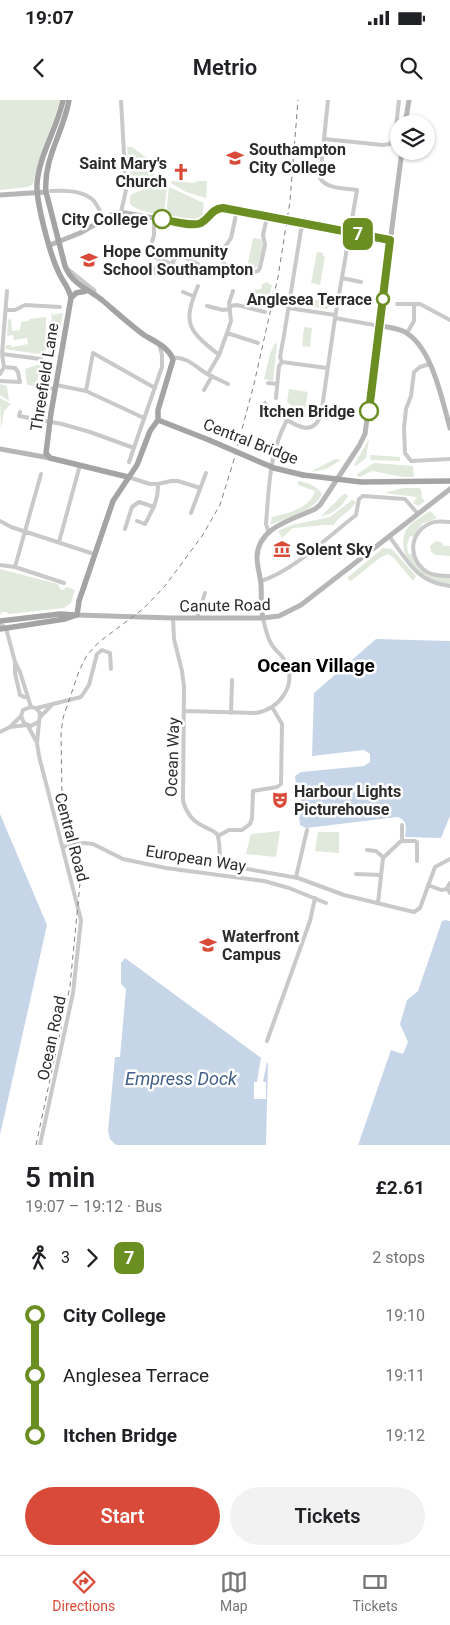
<!DOCTYPE html>
<html lang="en">
<head>
<meta charset="utf-8">
<style>
	body { margin:0; font-family:Roboto,sans-serif; background:#f2f2f2; color:#202124; height:100vh; display:flex; flex-direction:column; font-size:19px; white-space:nowrap }
	* { box-sizing:border-box; margin:0 }
	p { font-size:16px; color:#757577 }
	.icon { flex:none; width:28px; height:28px; fill:none; stroke:currentColor; stroke-width:2; stroke-linecap:round; stroke-linejoin:round }
	.map { position:relative; height:1045px; overflow:hidden }
	.panel { display:flex; flex-direction:column; background:#fff; flex:1 }
	.panel>* { flex:none }
	.badge { padding:0 10px; border-radius:8px; font-size:18px; line-height:32px }
	.tools { position:absolute; left:390px; top:15px; display:grid; gap:10px }
	.tools a { display:grid; place-items:center; width:45px; height:45px; border-radius:50%; background:#fff; box-shadow:0 1px 4px #0004; font-size:25px }
	.map>.badge { position:absolute; translate:-50% -50%; box-shadow:0 0 0 2px #fff }
	.legs { display:flex; align-items:center; gap:8px; height:55px; padding:0 25px; font-size:16px }
	.legs p { margin-inline-start:auto }
	.headline { display:flex; align-items:center; justify-content:space-between; height:85px; padding:0 25px }
	h1 { font-size:28px; font-weight:600; line-height:38px }
	.primary-button { display:flex; gap:10px; margin-top:auto; padding:10px 25px }
	.primary-button a { flex:1; height:58px; border-radius:30px; background:#da4a38; color:#fff; font-size:20px; font-weight:600; line-height:58px; text-align:center }
	.primary-button a+a { background:#f2f2f2; color:#202124 }
	ul { padding:0 25px; list-style:none }
	li { display:flex; align-items:center; gap:18px; height:60px; font-size:19px }
	li i { display:grid; place-items:center; width:8px; height:100%; margin:0 6px; background:currentColor }
	li i::after { content:''; width:12px; height:12px; margin:-6px; border:4px solid; border-radius:50%; background:#fff }
	li p { margin-inline-start:auto }
	li:first-child i { background:linear-gradient(#0000 50%,currentColor 0) }
	li:last-child i { background:linear-gradient(currentColor 50%,#0000 0) }
	.status { display:flex; justify-content:space-between; align-items:center; height:35px; padding:0 25px; background:#fff; direction:ltr }
	.status svg { height:14px; fill:currentColor }
	header { display:flex; justify-content:space-between; align-items:center; height:65px; padding:0 25px; background:#fff; font-size:22px; font-weight:600 }
	.tabs { display:flex; justify-content:space-around; align-items:center; height:70px; border-top:1px solid #e0e0e0; background:#fff; font-size:14px; color:#757577 }
	.tabs a { display:grid; justify-items:center; gap:2px }
	.tabs .active { color:#da4a38 }
	.map>svg:first-child { display:block }
	.green { fill:#e0e9db }
	.water { fill:#c7d5e9 }
	.pier { fill:#fff }
	.lines { fill:none; stroke-linecap:round; stroke-linejoin:round }
	.street { stroke:#c9c9c9; stroke-width:4 }
	.secondary { stroke:#b6b6b6; stroke-width:5 }
	.primary { stroke:#a4a4a4; stroke-width:5.5 }
	.rail { stroke:#818181; stroke-width:1; stroke-dasharray:5 4; stroke-linecap:butt }
	.primary-bridge { stroke:#a4a4a4; stroke-width:5.5 }
	.line-1-casing { stroke:#fff; stroke-width:11 }
	.line-1 { stroke:#6b8e23; stroke-width:8 }
	.stop-1-dot { fill:#fff; stroke:#6b8e23; stroke-width:2.5 }
	.labels { text-anchor:middle; stroke-width:5; stroke-linejoin:round; paint-order:stroke }
	.poi-label { font-size:16px; font-weight:bold; fill:#2c2c2c; stroke:#fff; text-anchor:start }
	.stop-label { font-size:16px; font-weight:bold; fill:#2c2c2c; stroke:#fff; text-anchor:end }
	.street-label { font-size:16px; fill:#2c2c2c; stroke:#fff }
	.water-label { font-size:18px; font-style:italic; fill:#405f89; stroke:#fff }
	.quarter-label { font-size:19px; font-weight:bold; fill:#000; stroke:#fff }
</style>
</head>
<body>
<div class="status"><b>19:07</b><svg viewBox="0 0 49 12"><path d="M0 12V9h3v3zM5 12V6h3v6zM10 12V3h3v9zM15 12V0h3v12zM26 1h20v11H26zM47 4h2v5h-2z"/></svg></div>
<header><svg class="icon" aria-label="back" viewBox="0 0 24 24"><path d="M15 5l-7 7 7 7"/></svg>Metrio<svg class="icon" aria-label="search" viewBox="0 0 24 24"><circle cx="10" cy="10" r="6"/><path d="M15 15l6 6"/></svg></header>
<div class="map">
<svg width="450" height="1045" viewBox="0 0 450 1045">
	<rect width="100%" height="100%" fill="#fff"/>
	<path class="green" d="M0 0H60C52 29 39 54 33 84L28 87 0 90Z
		M127 47H132L151 61 156 81 132 88Z
		M171 81 193 83 198 81H207L206 98 186 92 171 83Z
		M151 86H167L164 115C152 113 139 112 130 104V97L132 94Z
		M169 87 204 103 202 117 196 120 166 115Z
		M253 138 261 139 263 147 259 166 253 169 247 167Z
		M317 152 323 153V156L325 157 320 185 311 183Z
		M266 182 272 185 269 198 254 193V190L261 189 262 187 261 185Z
		M297 197 329 202 328 209 295 204Z
		M51 212 53 215 63 213 56 249Z
		M46 217V255L5 249 6 245H11L12 247 28 244 27 238 14 240 13 235 7 236 8 220 11 219 12 231 20 230 21 222 29 221V219Z
		M304 227 312 228 310 247 302 246Z
		M275 243 277 244 273 281 264 279 270 254Z
		M37 265H41L36 286 27 285 25 269Z
		M0 284 7 286 9 301 0 295Z
		M289 289 308 292 305 309 298 312 287 302Z
		M0 298 11 304 4 311 1 329Z
		M37 303 47 304 45 318 39 316Z
		M369 339 366 358 356 366 354 365Z
		M371 355 400 357V361L370 360Z
		M335 359 341 360 326 369 310 372Z
		M374 363 413 366 414 377H403L372 371 360 377 357 376V374Z
		M298 381C308 383 316 385 322 394 315 411 286 418 270 425L272 417C289 413 309 409 315 391L298 385Z
		M403 388H420L422 393 421 397 425 401 418 406 413 403 417 397 384 393Z
		M345 393 348 396C341 407 334 414 321 416Z
		M352 400 356 402C351 412 339 415 334 425H324L293 428 282 438 278 431 292 425 330 417Z
		M430 411 437 418 422 424 413 437 410 436 407 445 408 454H412C424 475 427 473 450 476V484C440 483 429 481 421 475 406 464 397 443 408 427 413 421 423 416 430 411Z
		M436 441 441 442 444 446H450V456L436 455 431 452 430 446Z
		M383 448 392 449 416 476 413 481 394 458 388 454 381 457 351 481 347 478Z
		M0 469 58 484 60 489 63 490 67 487 75 490 71 503 64 508 9 514 6 512H2L0 515Z
		M280 731 276 757 246 754 251 734Z
		M318 732H339V753L315 751Z"/>
	<path class="water" d="M376 539 450 541V716L441 738 405 737C406 728 408 721 398 717L306 728 300 725 299 716 302 713 300 688 296 686 295 676 301 672 364 666 370 662V654L364 650 312 656 314 593Z
		M0 714 47 825 0 1035Z
		M445 820 450 821V1045H358L391 950 403 954 408 942 400 924 407 900 418 891 442 821Z
		M125 858 268 963 266 1045H116L110 1039 108 1031 115 957H120L126 889 121 884V863Z"/>
	<path class="pier" d="M261 957 267 962 263 982H266V999H254V982H257Z"/>
	<g class="lines">
		<path class="street" d="M324 39 383 45 390 44 395 36 399 0
			M51 91C65 90 84 90 94 101 98 106 101 114 104 119
			M237 110 231 138 225 147 223 163 227 166 254 172 258 171 260 168 265 145 263 135 267 117
			M121 112 126 90 121 0
			M154 118V135L149 153 152 156 179 167
			M172 164 177 154 198 164
			M69 170 94 190 95 195
			M153 174 160 159
			M342 178 361 182
			M198 186C182 224 188 230 219 255
			M183 192 193 196
			M397 204H420L450 220
			M207 206 223 210 230 209
			M230 206 237 205 265 212
			M288 208 335 215
			M6 210H15L25 205 60 207
			M335 218 380 226
			M227 233 258 243
			M407 233 414 221V204
			M2 254 41 259
			M173 258C187 256 198 269 209 275 215 278 222 281 228 284
			M282 262 327 268
			M430 264 420 267 414 272 411 296 406 309 404 328 405 353 411 361 450 359
			M0 274 4 267 2 254 7 191
			M208 274 219 255 227 233 231 221 229 203 233 191
			M0 281 20 282 18 272 15 268 4 267
			M268 283 277 284
			M56 285 86 291 144 318
			M38 286 55 289
			M204 290 212 276
			M86 291 93 253 155 288
			M276 298 279 266 282 262 280 257 284 235 302 124
			M265 303C268 312 277 314 284 318 298 327 313 336 321 315L335 218 357 90C345 88 326 89 320 78L328 0
			M20 312 19 316 62 324 90 332 134 348
			M129 362 162 267V255L159 244
			M128 377 150 384H158L171 381H178L200 388
			M191 413 206 373
			M0 421 11 427 91 453
			M137 421 145 424C152 411 159 399 158 384
			M450 422C444 422 437 420 431 423 409 432 407 459 427 472 434 476 443 476 450 476
			M125 429 132 407 139 402 154 407
			M268 431 266 424C269 388 269 353 287 320
			M389 436C408 461 416 482 450 486
			M59 442 80 365
			M0 465 15 467 64 483
			M15 467 41 374
			M261 481C293 471 329 436 356 415L359 399 363 396 405 399 418 414
			M173 518 174 539 182 571 184 587 183 701C186 712 192 721 203 726 208 729 213 730 217 734 222 745 216 756 225 765L298 778 344 795 414 812 420 808 435 767 450 759
			M197 518 205 493
			M0 524 6 528 15 562 20 572 31 607
			M15 564V573L20 595 24 597H27
			M37 608 81 597 89 585 97 554 102 550 110 553 111 569
			M184 611 256 613C279 609 297 586 286 563 283 555 276 552 272 545 267 538 265 527 263 518
			M231 613 232 580
			M40 617 51 606
			M38 622 31 626 24 623 21 616 23 610 31 607 36 608 40 613 37 643 39 656 81 820 73 893 40 1045
			M28 626 36 641
			M10 627 27 625
			M0 632 10 627 21 616
			M218 736 229 730H242L250 724 252 718 253 691 277 687 281 684 282 624 272 607
			M402 740V725
			M63 747 84 743 93 744 123 759 166 768 264 781 289 788 326 803
			M367 750 376 751 383 757
			M356 774 381 775
			M296 777 307 730
			M450 783 447 788 450 793
			M428 785 441 790 447 789
			M378 803 383 758 401 741H415L417 742V761
			M267 941 310 821 315 798"/>
		<path class="secondary" d="M405 24 409 0
			M0 95 46 92
			M50 145 80 133 115 113H125L194 125C207 123 209 109 223 108L390 140
			M380 226C388 227 396 228 403 231 432 245 442 300 450 328
			M0 349 50 358
			M77 515 173 518H263L279 516 301 505 450 389
			M263 518C260 507 262 496 261 484 260 475 257 466 257 457 258 427 292 420 315 409L320 405 359 346 365 334 402 51"/>
		<path class="primary" d="M63 0C57 29 39 55 37 84 36 102 50 154 58 171 62 181 69 187 71 198L51 313 46 353 50 358 128 377
			M69 0C64 31 43 59 46 92L65 166C72 184 88 189 102 200 116 212 129 224 144 235 154 241 170 248 173 260L158 310V320L150 331 137 365 113 401 79 501 77 515
			M71 198 76 193 86 191
			M158 320 209 340
			M303 375 361 382 450 381
			M0 521 60 514 75 515
			M0 529 65 519 77 515"/>
		<path class="rail" d="M36 1045 70 886 80 783 78 757 62 696 61 634 63 618 79 571 87 555 99 542 143 509 165 486 202 436 220 405 233 363 254 284 278 177 290 101 298 0"/>
		<path class="primary-bridge" d="M209 340 274 368 303 375"/>
	</g>
	<g class="lines">
		<g class="line-1-casing">
			<path id="line-1" d="M162 119C171 121 193 127 201 123 210 118 211 109 223 108L390 140 369 311"/>
		</g>
		<use href="#line-1" class="line-1"/>
	</g>
	<defs>
		<g id="university-bare" transform="scale(1.35)"><path d="M0-5L7-2L0 1L-7-2ZM-4 1L0 2.5L4 1V4Q0 6-4 4Z" fill="#da4a38" stroke="#fff" stroke-width="2.5" paint-order="stroke"/></g>
		<g id="church-bare" transform="scale(1.35)"><path d="M-1.2-6h2.4v3.5h3.3v2.4h-3.3V6h-2.4V-.1h-3.3v-2.4h3.3Z" fill="#da4a38" stroke="#fff" stroke-width="2.5" paint-order="stroke"/></g>
		<g id="school-bare" transform="scale(1.35)"><path d="M0-5L7-2L0 1L-7-2ZM-4 1L0 2.5L4 1V4Q0 6-4 4Z" fill="#da4a38" stroke="#fff" stroke-width="2.5" paint-order="stroke"/></g>
		<g id="museum-bare" transform="scale(1.35)"><path d="M0-6L6-3V-2H-6V-3ZM-5-1h2V3h-2ZM-1-1h2V3h-2ZM3-1h2V3H3ZM-6 4H6V6H-6Z" fill="#da4a38" stroke="#fff" stroke-width="2.5" paint-order="stroke"/></g>
		<g id="theatre-bare" transform="scale(1.35)"><path d="M-5-5.5Q0-4 5-5.5V0Q5 5 0 6Q-5 5-5 0ZM-3.3-2.5H-1v1.5H-3.3ZM1-2.5H3.3v1.5H1ZM-2.8 1Q0 5.5 2.8 1Z" fill="#da4a38" stroke="#fff" stroke-width="2.5" paint-order="stroke"/></g>
	</defs>
	<g fill-rule="evenodd">
		<use href="#university-bare" x="235" y="58"/>
		<use href="#church-bare" x="181" y="72"/>
		<use href="#school-bare" x="89" y="160"/>
		<use href="#museum-bare" x="282" y="449"/>
		<use href="#theatre-bare" x="280" y="700"/>
		<use href="#university-bare" x="208" y="845"/>
	</g>
	<g class="stop-1-dot">
		<circle cx="162" cy="119" r="9"/>
		<circle cx="383" cy="199" r="6"/>
		<circle cx="369" cy="311" r="9"/>
	</g>
	<g class="labels">
		<g class="poi-label">
			<text x="249" y="55">Southampton<tspan x="249" dy="18">City College</tspan></text>
			<text x="167" y="69" text-anchor="end">Saint Mary's<tspan x="167" dy="18">Church</tspan></text>
			<text x="103" y="157">Hope Community<tspan x="103" dy="18">School Southampton</tspan></text>
			<text x="296" y="455">Solent Sky</text>
			<text x="294" y="697">Harbour Lights<tspan x="294" dy="18">Picturehouse</tspan></text>
			<text x="222" y="842">Waterfront<tspan x="222" dy="18">Campus</tspan></text>
		</g>
		<g class="stop-label">
			<text x="148" y="125">City College</text>
			<text x="372" y="205">Anglesea Terrace</text>
			<text x="355" y="317">Itchen Bridge</text>
		</g>
		<g class="street-label">
			<text transform="translate(44 277) rotate(-81)" y="6">Threefield Lane</text>
			<text transform="translate(251 341) rotate(21)" y="6">Central Bridge</text>
			<text transform="translate(225 505) rotate(-1)" y="6">Canute Road</text>
			<text transform="translate(172 657) rotate(-88)" y="6">Ocean Way</text>
			<text transform="translate(72 737) rotate(75)" y="6">Central Road</text>
			<text transform="translate(196 758) rotate(9)" y="6">European Way</text>
			<text transform="translate(51 938) rotate(-78)" y="6">Ocean Road</text>
		</g>
		<g class="water-label">
			<text x="181" y="985">Empress Dock</text>
		</g>
		<g class="quarter-label">
			<text x="316" y="572">Ocean Village</text>
		</g>
	</g>
</svg>
<div class="tools">
<a><svg class="icon" aria-label="layers" viewBox="0 0 24 24"><path d="M12 4l9 5-9 5-9-5zM3 14l9 5 9-5"/></svg></a>
</div>
<b class="badge" style="left:358px;top:134px;background:#6b8e23;color:#fff">7</b>
</div>
<section class="panel">
<div class="headline"><div><h1>5 min</h1><p>19:07 – 19:12 · Bus</p></div><b>£2.61</b></div>
<div class="legs"><svg class="icon" aria-label="walk" viewBox="0 0 24 24"><circle cx="13" cy="4" r="2"/><path d="M13 8l-2 6 4 7M11 14l-3 7M7 12l3-4h3l4 4"/></svg>3<svg class="icon" aria-label="forward" viewBox="0 0 24 24"><path d="M9 5l7 7-7 7"/></svg><b class="badge" style="background:#6b8e23;color:#fff">7</b><p>2 stops</p></div>
<ul>
<li><i style="color:#6b8e23"></i><b>City College</b><p>19:10</p></li>
<li><i style="color:#6b8e23"></i><span>Anglesea Terrace</span><p>19:11</p></li>
<li><i style="color:#6b8e23"></i><b>Itchen Bridge</b><p>19:12</p></li>
</ul>
<div class="primary-button"><a>Start</a><a>Tickets</a></div>
</section>
<nav class="tabs">
<a class="active"><svg class="icon" aria-label="directions" viewBox="0 0 24 24"><path d="M12 3l9 9-9 9-9-9zM9 14v-3h6M13 9l2 2-2 2"/></svg>Directions</a>
<a><svg class="icon" aria-label="map" viewBox="0 0 24 24"><path d="M3 6l6-2 6 2 6-2v14l-6 2-6-2-6 2zM9 4v14M15 6v14"/></svg>Map</a>
<a><svg class="icon" aria-label="tickets" viewBox="0 0 24 24"><path d="M3 7h18v10H3zM15 7v10"/></svg>Tickets</a>
</nav>
</body>
</html>
